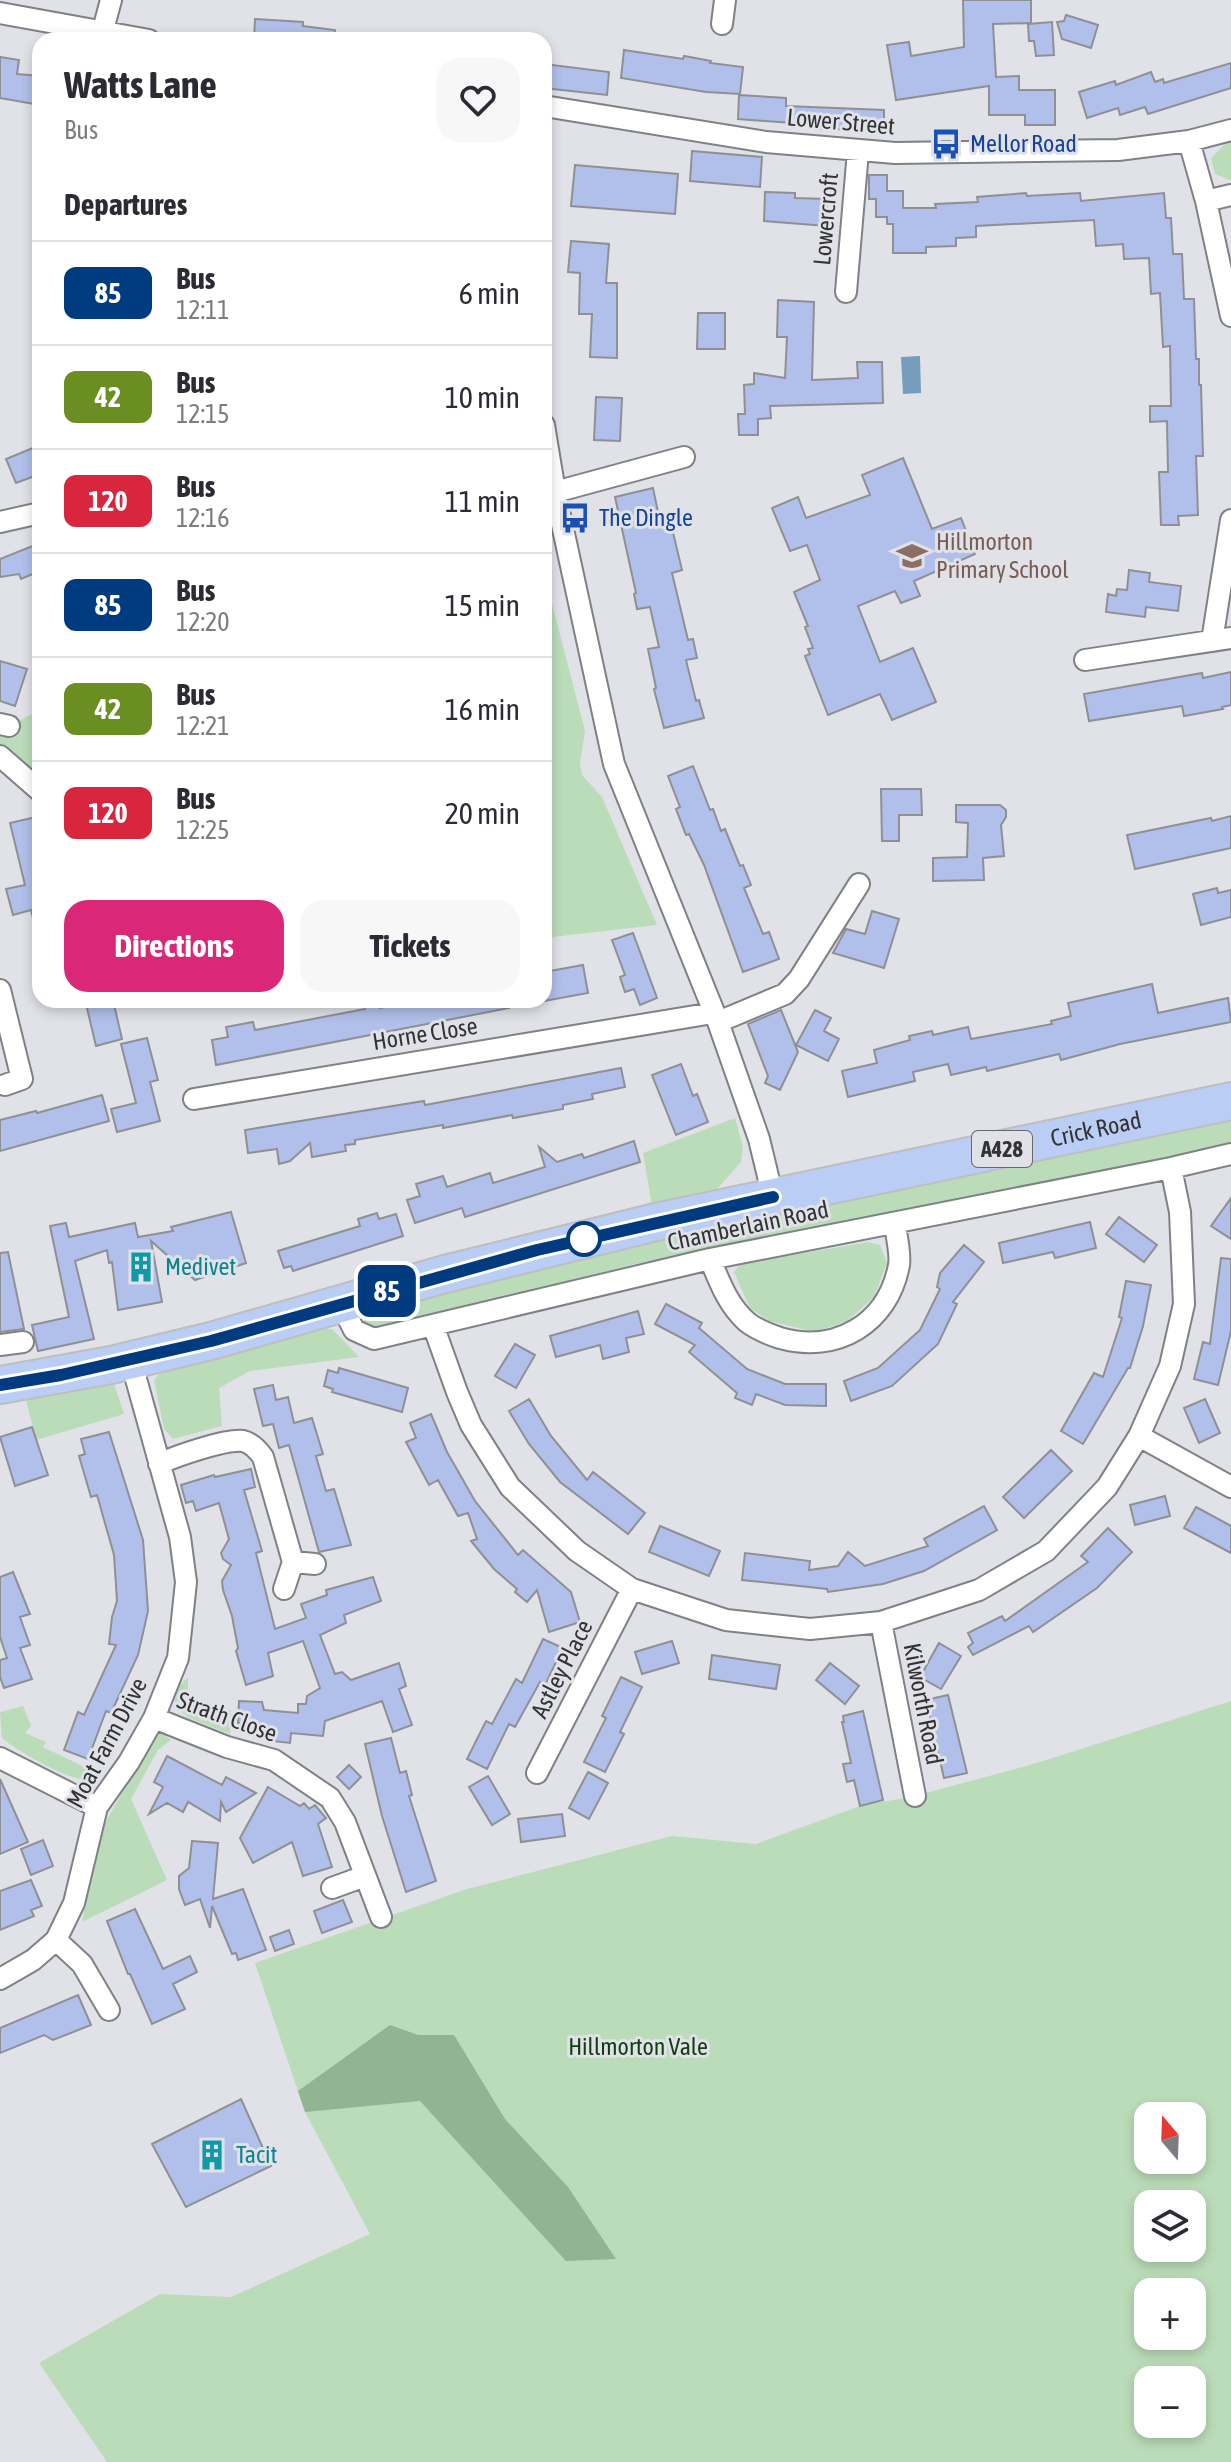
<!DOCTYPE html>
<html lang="en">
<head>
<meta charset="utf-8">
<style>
	body { margin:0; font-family:"Asap Condensed",sans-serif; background:#f7f7f7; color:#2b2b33; height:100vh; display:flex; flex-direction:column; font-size:30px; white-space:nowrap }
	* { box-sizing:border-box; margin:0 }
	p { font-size:26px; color:#7c7c81 }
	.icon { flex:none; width:44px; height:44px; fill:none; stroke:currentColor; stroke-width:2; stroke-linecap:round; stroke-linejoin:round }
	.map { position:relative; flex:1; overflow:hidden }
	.panel { position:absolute; left:32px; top:32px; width:520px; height:976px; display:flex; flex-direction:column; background:#fff; border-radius:24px; box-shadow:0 4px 12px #0003 }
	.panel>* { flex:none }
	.badge { padding:0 16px; border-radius:12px; font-size:28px; line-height:52px }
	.needle { width:52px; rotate:341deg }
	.fabs { position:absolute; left:1134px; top:2102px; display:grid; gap:16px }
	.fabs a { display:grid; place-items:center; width:72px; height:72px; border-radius:16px; background:#fff; box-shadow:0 4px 12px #0003; font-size:40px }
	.map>.badge { position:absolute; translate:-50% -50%; box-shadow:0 0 0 4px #fff }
	h2 { padding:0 32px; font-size:30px; line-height:72px }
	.round { display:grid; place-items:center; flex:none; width:84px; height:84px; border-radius:24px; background:#f7f7f7 }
	.headline { display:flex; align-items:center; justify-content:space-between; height:136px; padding:0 32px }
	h1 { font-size:38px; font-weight:700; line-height:60px }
	.primary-button { display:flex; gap:16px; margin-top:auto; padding:16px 32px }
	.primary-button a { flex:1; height:92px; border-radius:24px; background:#db2777; color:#fff; font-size:32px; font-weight:700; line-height:92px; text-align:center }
	.primary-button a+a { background:#f7f7f7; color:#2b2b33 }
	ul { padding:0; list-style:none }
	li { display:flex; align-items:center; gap:24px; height:104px; padding:0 32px; border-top:2px solid #e1e1e2 }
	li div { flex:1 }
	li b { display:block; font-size:30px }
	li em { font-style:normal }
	li .badge { min-width:88px; font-weight:700; text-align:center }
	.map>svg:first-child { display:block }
	.green { fill:#bbdcb9; fill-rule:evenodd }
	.forest { fill:#93b491 }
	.water { fill:#779dbc }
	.building { fill:#b1c0ea; stroke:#8e9095; stroke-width:2 }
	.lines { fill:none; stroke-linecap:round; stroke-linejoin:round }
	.street-casing { stroke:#7f8186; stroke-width:24 }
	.highway-casing { stroke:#bebebe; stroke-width:40 }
	.street { stroke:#fff; stroke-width:20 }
	.highway { stroke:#bacdf5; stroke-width:36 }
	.line-casing { stroke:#fff; stroke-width:18 }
	.line { stroke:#003b80; stroke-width:12 }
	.stop-dot { fill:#fff; stroke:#003b80; stroke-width:4 }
	.labels { text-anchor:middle; stroke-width:6; stroke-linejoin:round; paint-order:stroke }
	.shield { fill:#e0e2e7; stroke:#67686a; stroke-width:2 }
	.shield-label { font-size:22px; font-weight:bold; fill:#333335 }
	.street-label { font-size:24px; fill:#333335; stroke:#e0e2e7 }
	.transit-label { font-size:24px; fill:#164399; stroke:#e0e2e7; text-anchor:start }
	.education-label { font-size:24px; fill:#785e54; stroke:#e0e2e7; text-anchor:start }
	.culture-label { font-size:24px; fill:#0d838f; stroke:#e0e2e7; text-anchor:start }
	.park-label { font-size:24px; fill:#0e3f10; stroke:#e0e2e7 }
</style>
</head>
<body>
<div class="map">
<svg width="1231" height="2462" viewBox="0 0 1231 2462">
	<rect width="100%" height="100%" fill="#e0e2e7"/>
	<path class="green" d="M1231 138V180H1230L1215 174 1211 158Z
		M544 592H549L585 731 580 763 582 775 602 797 657 925 544 938Z
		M40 710V781L0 746V735L9 726Z
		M1231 1114V1145L630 1265 373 1331 364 1323 363 1315 545 1258 953 1171C980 1180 1030 1164 1055 1150Z
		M735 1118 743 1147 741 1162 717 1189 652 1206 643 1153Z
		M868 1242 880 1245 887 1263 874 1297 847 1321 815 1332 769 1321 750 1308 734 1272 740 1264Z
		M320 1328 332 1329 359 1357 250 1371 219 1388 222 1426 173 1439 164 1429 154 1380 164 1368Z
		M98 1379 114 1384 124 1414 36 1440 24 1392Z
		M188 1678V1697C202 1709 212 1713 231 1710L230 1734 189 1718 175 1706C174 1694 177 1685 188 1678Z
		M1231 1701V2462H107L39 2363 160 2294 231 2297 370 2234 305 2112 255 1963 467 1889 672 1836 756 1844 860 1806 915 1796 1037 1763ZM1148 2116H1192V2160H1148ZM1148 2204H1192V2248H1148ZM1148 2292H1192V2336H1148ZM1148 2380H1192V2424H1148Z
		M23 1706 31 1726 25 1733 46 1742 43 1747 97 1773C94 1775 88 1778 85 1779 69 1781 14 1749 2 1738L0 1712Z
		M161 1733 171 1740 158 1750 131 1799 167 1880 82 1922 101 1830 152 1739Z"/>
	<path class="forest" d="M390 2025 418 2035H454L505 2119 568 2187 616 2259 566 2261 420 2101 305 2112 298 2091Z"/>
	<path class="water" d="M920 356 921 393 903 394 901 357Z"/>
	<path class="building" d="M963 0H1031V23L993 24 996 77 1019 76V90H1055V125H1025V115H989V86L896 100 887 45 909 42 911 56 964 47Z
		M1066 15 1098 25 1091 48 1062 39 1057 22 1064 21Z
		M255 19 303 22V26L335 30 334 40H254Z
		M1052 22 1054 55 1036 56 1034 41H1029L1028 24Z
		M624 50 683 59 684 56 711 61 710 63 743 67 740 94 706 92 621 78Z
		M0 57 19 60 17 74 40 76V105L0 98Z
		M1231 63V88L1148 114 1145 107 1120 115 1118 108 1087 118 1079 92 1115 81 1116 85 1151 72 1155 82 1163 79 1164 83Z
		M544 64 609 72 607 95 544 88Z
		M739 95 786 98V106L884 110V130L819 129V125L738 119Z
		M692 151 762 157 760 187 690 181Z
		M575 165 678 174 675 214 571 206Z
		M869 175H887V191H903V208H936L935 204 978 202 977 197 1026 193 1027 196 1080 193 1081 201 1164 193 1166 218H1171L1173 254H1182L1184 299H1194L1196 359H1199V385H1201L1203 456H1196L1198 515 1178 516 1179 525H1161L1159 472H1168L1167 421 1150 422V406H1171L1170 346 1163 347 1160 293 1151 294 1149 258 1124 259 1123 244 1096 246 1094 220 976 226V237L956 238V246L926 247V253H893V224H887V217H876V199H869Z
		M765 192 795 193V198L827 199 826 226 764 221Z
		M571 241 609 244 606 283H617V358L590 357 592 314H579L580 273 568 272Z
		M778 300 814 302 812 380 858 378 857 362H882L883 403 770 406 771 418 758 419V435H739L738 414H745L744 385 754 384V373L785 378 787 337H777Z
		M698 313H725V349H697Z
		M596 397 622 398 620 441 594 440Z
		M40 445V474L16 483 6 459Z
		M903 458 932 529 961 518 975 554 914 581 920 596 901 603 895 591 858 606 880 662 913 648 936 702 892 720 880 694 828 715 805 656 810 654 808 649 813 648 805 627 808 626 794 592 820 580 807 545 790 551 772 508 798 497 806 518 870 495 862 475Z
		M653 488 659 517 662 516 664 526 671 524 682 570 672 573 688 640 693 639 697 658 686 660 696 701 699 700 704 718 664 728 654 689 656 688 648 649 659 647 650 607 637 609 634 594 636 593 615 497Z
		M40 543V571L21 579 19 574 0 577V559Z
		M1129 570 1150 573 1149 582 1181 586 1178 611 1146 607 1145 617 1106 612 1108 594 1116 596 1117 589 1127 590Z
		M0 661 27 669 15 706 0 701Z
		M1231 672V705L1222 707 1223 709 1184 716 1182 706 1089 721 1084 694 1202 673 1203 678Z
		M693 766 710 810 713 809 721 831 725 829 740 866 743 865 751 885 744 888 763 934 769 932 779 959 743 972 704 865 689 834 686 835 676 809 680 807 668 776Z
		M881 789H921L922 815H899V841H882Z
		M956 805H1000L1006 810V817L1001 825 1004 856 983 858 984 880 933 881V858L967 857 968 823 956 822Z
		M1231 816V848L1135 869 1127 835 1211 818 1212 821Z
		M36 817 40 835V921L34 922 31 910 13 915 6 889 25 885 10 823Z
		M1217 888 1218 893 1231 890V917L1201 925 1193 894Z
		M872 911 899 919 884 968 833 953 846 929 865 934Z
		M633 933 657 998 640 1005 634 989 625 992 620 977 625 975 612 940Z
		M583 965 588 993 544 1001V972Z
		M1152 984 1158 1013 1228 998 1231 1022 1120 1044 1061 1060 1059 1054 987 1071 986 1067 951 1075 948 1064 913 1072 915 1081 848 1097 842 1071 877 1063 874 1050 910 1040 909 1036 932 1031 933 1035 968 1027 971 1039 1052 1024 1051 1021 1071 1016 1068 1003Z
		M100 1000H113L122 1039 96 1046 86 1004Z
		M413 1000H508L509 1008 216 1065 212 1040 228 1037 226 1027 253 1022 255 1030 365 1009 363 1003 379 1001 380 1008Z
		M781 1010 798 1052 780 1090 765 1083 768 1076 748 1024Z
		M815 1010 831 1018 824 1031 839 1039 828 1061 796 1045Z
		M147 1038 158 1080 150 1082 160 1121 117 1132 111 1109 136 1103 121 1044Z
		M681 1064 693 1096 697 1094 708 1122 676 1135 652 1075Z
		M621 1068 625 1087 592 1094 593 1099 563 1105V1109L513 1118 512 1115 443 1128V1125L355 1140V1144L345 1145 346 1151 312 1157 310 1143 290 1161 279 1164 277 1149 248 1153 245 1130 424 1101 425 1105Z
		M102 1095 109 1121 0 1151V1120L36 1111 37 1113Z
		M634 1141 640 1162 465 1217 462 1208 415 1223 407 1200 420 1196 416 1184 443 1176 447 1187 490 1173 493 1183 545 1167 539 1147 557 1162 582 1154 584 1158Z
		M1231 1198V1239L1211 1226Z
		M231 1212 246 1263 195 1280 151 1241 162 1302 118 1310 112 1262 109 1263 107 1250 75 1261 94 1339 38 1351 32 1325 69 1317 50 1226 66 1223 69 1237 135 1223 138 1237 173 1231 171 1227Z
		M377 1213 379 1219 396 1214 403 1236 293 1271 291 1266 284 1268 278 1251 360 1226 358 1219Z
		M1119 1217 1157 1245 1144 1262 1106 1234Z
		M1090 1222 1096 1248 1055 1258 1053 1252 1003 1263 999 1243Z
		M964 1245 984 1262 953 1302 957 1304 938 1344 892 1386 851 1401 844 1381 878 1368 920 1330 940 1289 937 1287 940 1273Z
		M8 1252 24 1329 0 1332V1253Z
		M1221 1258 1231 1259V1331L1218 1385 1194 1379 1203 1342 1210 1344Z
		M1126 1281 1151 1285 1143 1326 1130 1368H1128L1083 1444 1061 1431 1094 1373 1103 1377 1122 1318 1119 1317Z
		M666 1304 702 1323 699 1328 747 1369 785 1384H826V1406L785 1405 756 1394 752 1405 735 1398 737 1393 689 1352 695 1345 655 1324Z
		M638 1311 644 1334 626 1338 629 1352 603 1359 600 1345 556 1357 550 1336Z
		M515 1344 535 1355 516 1388 495 1376Z
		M339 1368 408 1388 402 1412 332 1392 333 1389 324 1386 328 1370 338 1373Z
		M273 1385 276 1400 288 1397 294 1423 312 1418 323 1454 316 1456 326 1491 334 1489 351 1545 319 1552 289 1445 279 1448 273 1424 263 1426 254 1389Z
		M529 1399 551 1436 587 1480 593 1472 645 1513 628 1534 560 1482 529 1444 509 1411Z
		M1205 1399 1220 1433 1199 1443 1184 1408Z
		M431 1414 447 1452 475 1501 518 1555 523 1550 571 1592 580 1622 549 1632 537 1590 527 1602 515 1592 517 1589 494 1569 471 1541 477 1539 468 1513 458 1516 438 1480 429 1485 406 1442 416 1438 410 1423Z
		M32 1427 48 1475 15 1486 0 1437Z
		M109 1432 143 1540 148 1611 138 1655 111 1713 106 1711 88 1759 64 1750 78 1712 84 1715 116 1645 109 1644 112 1617 117 1601 114 1555 97 1495 91 1497 79 1456 85 1454 81 1439Z
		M1051 1450 1072 1471 1024 1518 1003 1497Z
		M251 1469 255 1487 244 1490 262 1551 256 1553 275 1629 306 1618 301 1604 327 1595 326 1590 373 1577 381 1601 344 1615 346 1623 320 1635 335 1674 342 1672 351 1680 399 1663 406 1686 399 1689 412 1725 393 1732 382 1701 325 1721 323 1736 291 1733 290 1743 273 1741 274 1735 259 1734 260 1724 238 1723 239 1701 262 1702 264 1710 298 1713V1704H306L307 1696 320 1688 303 1641 268 1653 273 1676 246 1685 236 1651 238 1648 232 1616 223 1590 222 1581 231 1565 223 1559 221 1553 229 1539 219 1503 196 1511 193 1501 186 1503 181 1485 214 1475 215 1477Z
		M1165 1496 1170 1516 1135 1525 1130 1505Z
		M984 1506 997 1530 924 1571 883 1584 828 1592 827 1589 742 1580 745 1553 810 1561 809 1570 838 1566 848 1552 865 1566 928 1546 924 1539Z
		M1196 1507 1231 1526V1553L1184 1528Z
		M660 1526 720 1551 709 1576 649 1552Z
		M1108 1528 1132 1552 1097 1588 1033 1632 1029 1626 973 1655 968 1647 973 1643 968 1633 1002 1616 1005 1621 1088 1562 1081 1556Z
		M13 1572 30 1614 20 1617 30 1645 20 1648 32 1679 4 1688 0 1677V1660L7 1658 0 1637V1577Z
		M543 1639 563 1648 545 1685 540 1682 515 1727 509 1724 487 1769 467 1759 486 1721 492 1724 516 1679 522 1683Z
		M672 1641 679 1663 642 1674 635 1652Z
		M939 1643 961 1656 941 1689 920 1677Z
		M712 1655 780 1665 776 1689 709 1679Z
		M830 1663 859 1686 845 1704 816 1680Z
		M621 1677 642 1687 620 1732 624 1734 605 1772 584 1762 606 1718 602 1716Z
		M948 1695 967 1773 944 1778 926 1700Z
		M863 1711 883 1800 860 1806 854 1780 847 1782 843 1764 851 1763 842 1722H844L843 1716Z
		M391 1738 400 1773 406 1771 412 1795 409 1796 436 1881 406 1892 382 1816 365 1744Z
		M167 1756 222 1785 226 1777 256 1793 226 1812 221 1802 220 1821 188 1802 183 1812 167 1803 149 1814 163 1787 154 1782Z
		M349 1765 361 1777 349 1789 337 1777Z
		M588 1772 608 1783 589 1819 569 1808Z
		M488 1776 510 1814 492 1825 469 1787Z
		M0 1779 28 1842 0 1854Z
		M268 1787 300 1806 304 1803 309 1809 315 1805 326 1818 318 1824 332 1867 303 1876 292 1842 253 1863 240 1838Z
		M562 1814 565 1836 521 1842 518 1819Z
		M43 1840 53 1866 31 1875 21 1849Z
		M192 1841 218 1843 213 1899 243 1889 266 1950 238 1960 236 1953 232 1954 212 1906 210 1928 200 1899 185 1905 179 1889V1876L189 1868Z
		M31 1880 42 1906 31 1910 34 1916 0 1930V1891Z
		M343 1900 352 1922 322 1933 314 1911Z
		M135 1909 163 1969 190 1956 197 1972 173 1984 185 2009 152 2024 130 1974H128L107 1921Z
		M289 1930 294 1944 275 1951 270 1937Z
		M78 1995 91 2025 53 2040 44 2035 0 2053V2028Z
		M241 2099 271 2166 186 2207 152 2144Z"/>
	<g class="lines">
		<g class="street-casing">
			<path id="street" d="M0 13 149 40
				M722 24 725 0
				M103 30 111 0
				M544 106 766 142 895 153 1118 150 1189 141 1231 130
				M1189 141 1206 201 1231 316
				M1206 201 1231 195
				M846 292 858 151
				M544 425 555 492 614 764 718 1022 759 1139 773 1197
				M555 492 684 457
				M0 522 40 513
				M1212 641 1231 520
				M1085 660 1231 638
				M0 724 9 726
				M0 756 40 791
				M0 990 22 1079 5 1085
				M718 1022 785 994 799 979 859 884
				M194 1099 713 1013
				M710 1259C720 1283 728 1305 747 1322 757 1330 768 1334 780 1338 836 1354 888 1324 899 1265 901 1253 896 1236 895 1223
				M341 1304 354 1330 374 1339 710 1259 1171 1168 1231 1154
				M433 1325 457 1392 471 1425 510 1487 577 1551 632 1589 726 1620 810 1629 881 1622 979 1590 1046 1551 1107 1487 1139 1436 1170 1366 1184 1304 1180 1212 1171 1168
				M0 1345 23 1342
				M1139 1436 1231 1487
				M159 1464C176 1456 225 1439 243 1441 252 1443 258 1450 263 1457L293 1562 284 1589
				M293 1562 315 1564
				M881 1622 915 1796
				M154 1718 227 1747 274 1760 330 1798 345 1822 381 1917
				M0 1758 97 1807
				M537 1773 632 1589
				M332 1888 365 1876
				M56 1940 82 1964 109 2010
				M0 1979 33 1960 56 1940 74 1903 97 1807 129 1762 154 1718 178 1658 186 1582 180 1537 131 1361"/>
		</g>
		<g class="highway-casing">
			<g id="highway">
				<path id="s1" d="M0 1385 111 1365 211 1341 445 1274 660 1221 1231 1101"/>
			</g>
		</g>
		<use href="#street" class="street"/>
		<use href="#highway" class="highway"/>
	</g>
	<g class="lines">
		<g class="line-casing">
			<path id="line" d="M0 1385 61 1375 211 1341 537 1250 773 1197"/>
		</g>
		<use href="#line" class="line"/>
	</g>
	<defs>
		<g id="bus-bare" transform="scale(2.4)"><path d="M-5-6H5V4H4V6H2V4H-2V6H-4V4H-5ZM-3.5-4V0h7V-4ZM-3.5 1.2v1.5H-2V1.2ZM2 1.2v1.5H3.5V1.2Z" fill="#1a4fb4" stroke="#e0e2e7" stroke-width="2.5" paint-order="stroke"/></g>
		<g id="school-bare" transform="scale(2.4)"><path d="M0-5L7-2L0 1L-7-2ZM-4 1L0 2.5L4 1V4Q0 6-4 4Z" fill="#8d6e63" stroke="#e0e2e7" stroke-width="2.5" paint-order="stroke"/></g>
		<g id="building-bare" transform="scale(2.4)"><path d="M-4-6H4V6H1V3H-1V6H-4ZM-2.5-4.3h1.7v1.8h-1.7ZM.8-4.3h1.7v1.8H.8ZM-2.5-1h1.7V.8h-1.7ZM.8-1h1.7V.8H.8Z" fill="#0f9aa8" stroke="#e0e2e7" stroke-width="2.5" paint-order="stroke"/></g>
	</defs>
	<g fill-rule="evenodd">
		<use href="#bus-bare" x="946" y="144"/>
		<use href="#bus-bare" x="575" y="518"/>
		<use href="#school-bare" x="912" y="556"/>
		<use href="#building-bare" x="141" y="1267"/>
		<use href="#building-bare" x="212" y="2155"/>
	</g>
	<circle class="stop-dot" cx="584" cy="1239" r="16"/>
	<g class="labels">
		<rect class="shield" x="972" y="1131" width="60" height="36" rx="6"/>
		<g class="shield-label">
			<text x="1002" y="1157">A428</text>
		</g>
		<g class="street-label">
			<text transform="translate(841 122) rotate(5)" y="8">Lower Street</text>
			<text transform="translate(826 219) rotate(-85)" y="8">Lowercroft</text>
			<text transform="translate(425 1034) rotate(-9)" y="8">Horne Close</text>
			<text dy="8" stroke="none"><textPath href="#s1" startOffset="1126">Crick Road</textPath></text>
			<text transform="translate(748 1226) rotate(-12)" y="8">Chamberlain Road</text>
			<text transform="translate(562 1669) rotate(-63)" y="8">Astley Place</text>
			<text transform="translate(923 1704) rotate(79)" y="8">Kilworth Road</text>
			<text transform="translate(227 1717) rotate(20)" y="8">Strath Close</text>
			<text transform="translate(107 1743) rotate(-62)" y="8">Moat Farm Drive</text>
		</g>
		<g class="transit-label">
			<text x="970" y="152">Mellor Road</text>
			<text x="599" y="526">The Dingle</text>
		</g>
		<g class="education-label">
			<text x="936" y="550">Hillmorton<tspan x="936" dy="28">Primary School</tspan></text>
		</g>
		<g class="culture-label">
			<text x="165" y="1275">Medivet</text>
			<text x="236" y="2163">Tacit</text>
		</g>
		<g class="park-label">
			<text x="638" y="2055">Hillmorton Vale</text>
		</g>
	</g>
</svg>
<div class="fabs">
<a><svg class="needle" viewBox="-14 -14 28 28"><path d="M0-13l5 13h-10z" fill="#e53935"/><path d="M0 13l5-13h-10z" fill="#7c7c81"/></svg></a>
<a><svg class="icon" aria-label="layers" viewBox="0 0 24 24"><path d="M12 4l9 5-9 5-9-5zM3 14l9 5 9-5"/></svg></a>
<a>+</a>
<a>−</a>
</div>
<b class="badge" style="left:387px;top:1291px;background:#003b80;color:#fff">85</b>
<section class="panel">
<div class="headline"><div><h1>Watts Lane</h1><p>Bus</p></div><a class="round"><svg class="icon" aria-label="heart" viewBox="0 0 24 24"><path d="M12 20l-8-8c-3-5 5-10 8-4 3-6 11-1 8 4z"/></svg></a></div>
<h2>Departures</h2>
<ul>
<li><span class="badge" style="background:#003b80;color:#fff">85</span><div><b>Bus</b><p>12:11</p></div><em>6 min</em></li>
<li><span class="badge" style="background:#6b8e23;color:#fff">42</span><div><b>Bus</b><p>12:15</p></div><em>10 min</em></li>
<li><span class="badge" style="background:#d7263d;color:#fff">120</span><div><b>Bus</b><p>12:16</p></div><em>11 min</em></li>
<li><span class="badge" style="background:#003b80;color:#fff">85</span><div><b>Bus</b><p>12:20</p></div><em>15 min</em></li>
<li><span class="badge" style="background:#6b8e23;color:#fff">42</span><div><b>Bus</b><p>12:21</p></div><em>16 min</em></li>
<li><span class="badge" style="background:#d7263d;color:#fff">120</span><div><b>Bus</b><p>12:25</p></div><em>20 min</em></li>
</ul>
<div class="primary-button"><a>Directions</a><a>Tickets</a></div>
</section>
</div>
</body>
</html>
